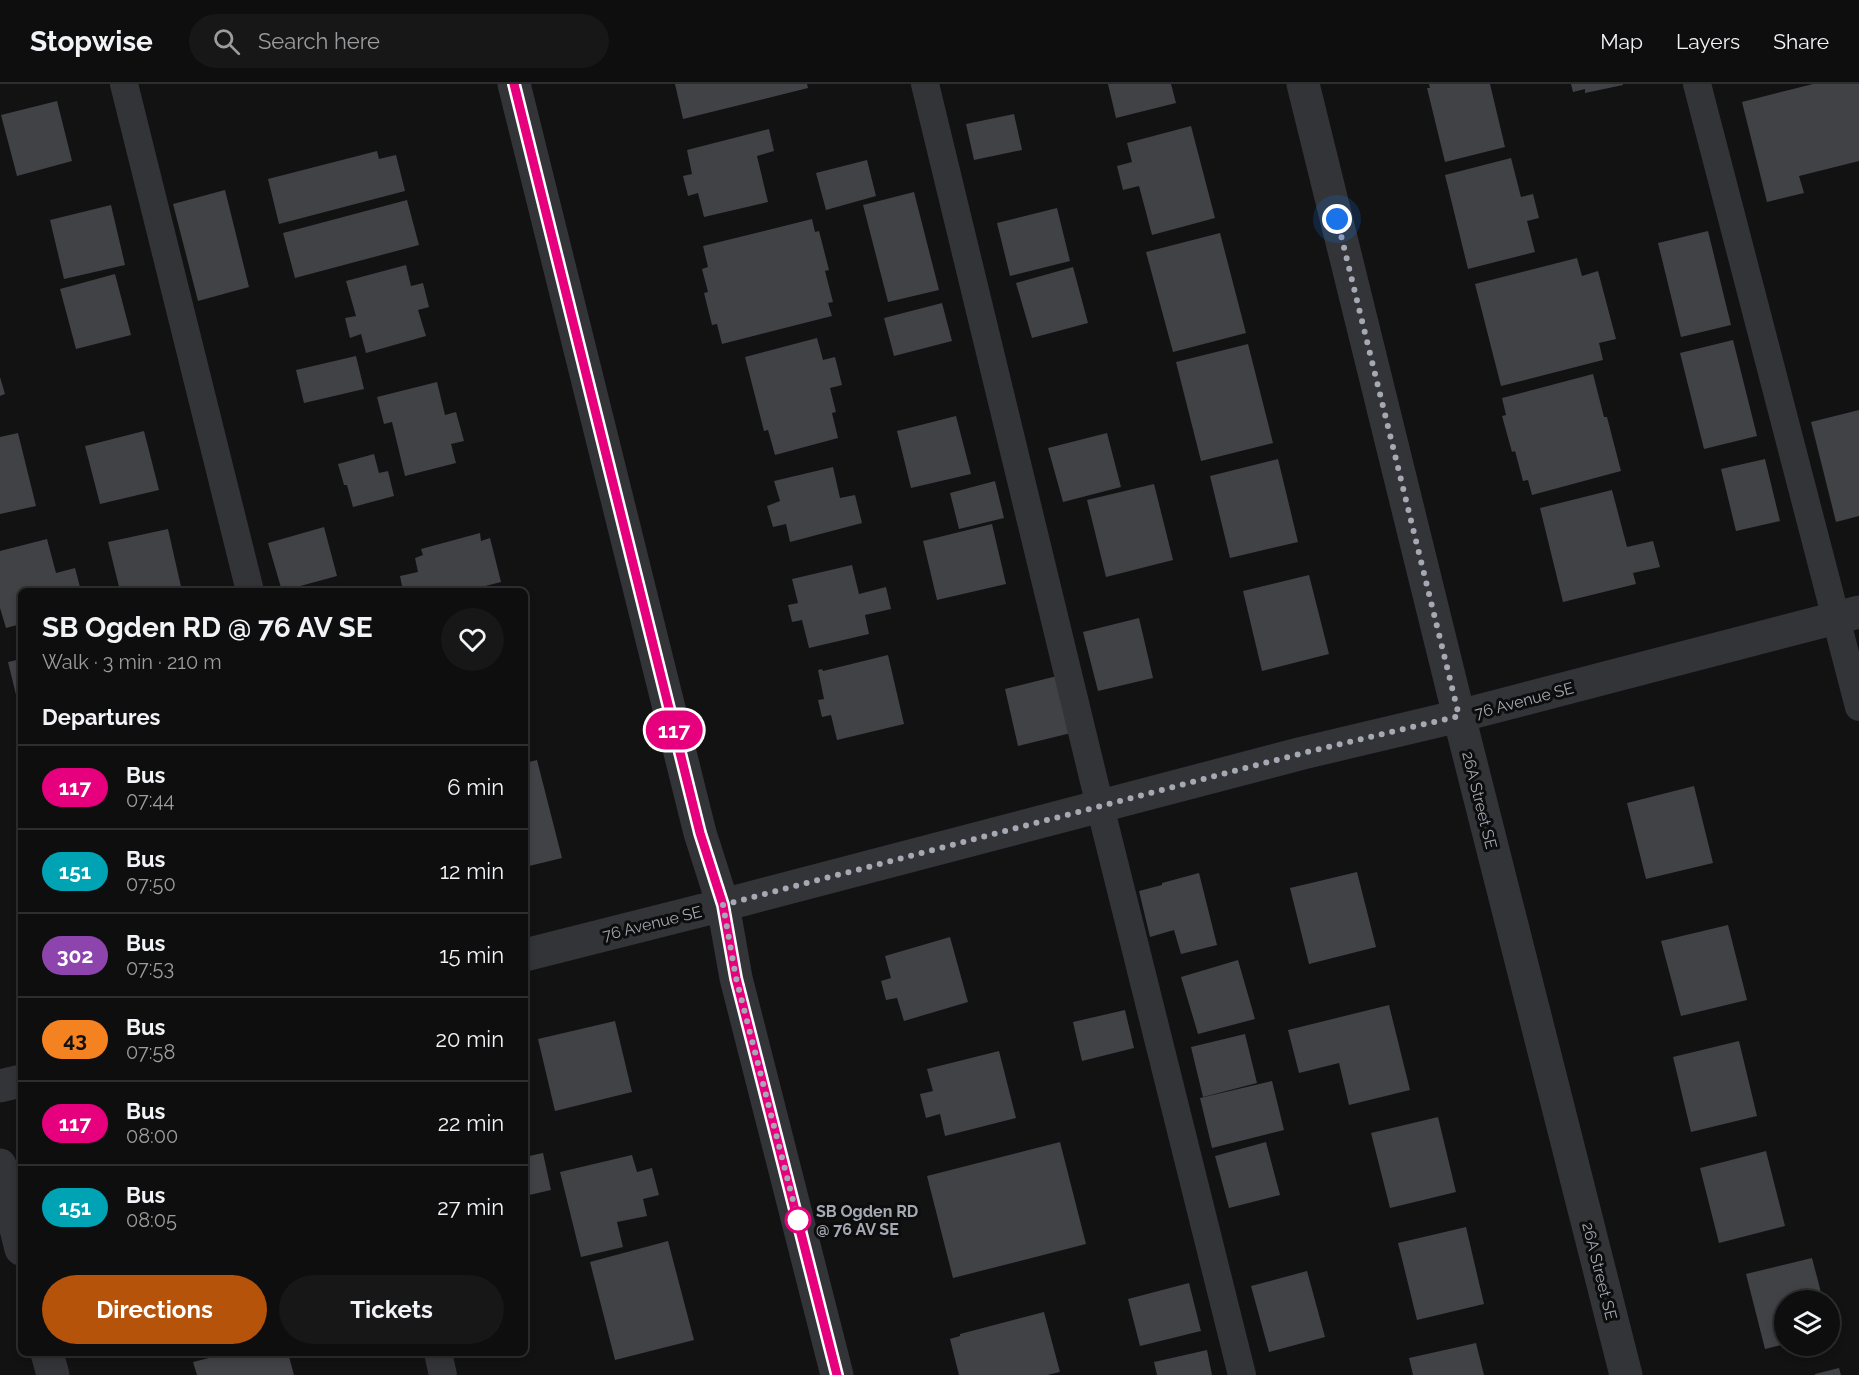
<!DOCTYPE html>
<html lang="en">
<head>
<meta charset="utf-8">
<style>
	body { margin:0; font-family:Raleway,sans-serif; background:#171717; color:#f1f3f6; height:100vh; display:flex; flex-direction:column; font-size:22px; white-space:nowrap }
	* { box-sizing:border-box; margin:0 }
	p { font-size:20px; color:#9b9c9e }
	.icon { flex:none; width:33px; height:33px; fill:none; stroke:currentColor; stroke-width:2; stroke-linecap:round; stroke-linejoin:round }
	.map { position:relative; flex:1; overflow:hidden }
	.drawer { position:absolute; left:18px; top:504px; width:510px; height:768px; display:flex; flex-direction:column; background:#0e0e0e; border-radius:9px; box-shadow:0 3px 9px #0003,0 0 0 2px #2e2e2e }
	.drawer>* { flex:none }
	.badge { padding:0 12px; border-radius:20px; font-size:21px; line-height:39px }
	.buttons { position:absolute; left:1774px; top:1206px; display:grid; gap:12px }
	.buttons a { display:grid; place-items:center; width:66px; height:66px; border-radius:50%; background:#0e0e0e; box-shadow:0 3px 9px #0003,0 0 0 2px #2e2e2e; font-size:30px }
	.you { position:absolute; width:30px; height:30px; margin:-15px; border:4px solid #fff; border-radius:50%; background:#1a73e8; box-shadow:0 0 0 9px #1a73e833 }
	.map>.badge { position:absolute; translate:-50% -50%; box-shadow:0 0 0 3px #fff }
	h2 { padding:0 24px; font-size:22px; line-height:54px }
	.round { display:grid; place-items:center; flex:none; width:63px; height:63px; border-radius:32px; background:#171717 }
	.headline { display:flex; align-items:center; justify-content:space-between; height:102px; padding:0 24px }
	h1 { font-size:28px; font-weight:700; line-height:45px }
	.cta { display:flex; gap:12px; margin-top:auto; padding:12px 24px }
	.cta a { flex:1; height:69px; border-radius:36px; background:#b45309; color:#fff; font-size:24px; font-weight:700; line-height:69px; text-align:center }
	.cta a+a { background:#171717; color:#f1f3f6 }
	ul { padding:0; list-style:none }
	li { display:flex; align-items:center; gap:18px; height:84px; padding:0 24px; border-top:2px solid #2e2e2e }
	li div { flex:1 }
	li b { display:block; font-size:22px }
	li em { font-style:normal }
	li .badge { min-width:66px; font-weight:700; text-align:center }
	header { display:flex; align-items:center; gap:36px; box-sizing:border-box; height:84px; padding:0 30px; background:#0e0e0e; border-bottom:2px solid #2e2e2e }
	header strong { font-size:28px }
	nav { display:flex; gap:33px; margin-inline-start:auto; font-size:21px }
	.search { width:420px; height:54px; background:#171717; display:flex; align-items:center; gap:15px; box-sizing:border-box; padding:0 21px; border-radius:33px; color:#9b9c9e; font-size:22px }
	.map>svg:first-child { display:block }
	.building { fill:#414246 }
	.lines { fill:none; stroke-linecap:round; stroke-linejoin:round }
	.service { stroke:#333438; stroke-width:28 }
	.minor { stroke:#333438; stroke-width:33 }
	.tertiary { stroke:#333438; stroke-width:33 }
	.line-casing { stroke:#fff; stroke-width:14 }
	.line { stroke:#e6007e; stroke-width:9 }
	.walk { stroke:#a4a9b4; stroke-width:6; stroke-dasharray:0 10.8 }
	.stop-dot { fill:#fff; stroke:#e6007e; stroke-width:3 }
	.labels { text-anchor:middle; stroke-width:6; stroke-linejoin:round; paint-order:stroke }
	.street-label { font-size:16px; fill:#a4a9b4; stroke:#0d0d0e }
	.stop-label { font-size:16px; font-weight:bold; fill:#a4a9b4; stroke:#0d0d0e; text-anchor:start }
</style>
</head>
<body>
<header>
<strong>Stopwise</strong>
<div class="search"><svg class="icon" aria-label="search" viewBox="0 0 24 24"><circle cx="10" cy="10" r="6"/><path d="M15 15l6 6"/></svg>Search here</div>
<nav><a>Map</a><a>Layers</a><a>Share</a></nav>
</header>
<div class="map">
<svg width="1859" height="1291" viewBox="0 0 1859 1291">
	<rect width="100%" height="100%" fill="#121213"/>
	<path class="building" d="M675 0H807L808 4 683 35Z
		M1108 0H1171L1176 19 1116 34Z
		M1429 0H1490L1505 63 1445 78 1427 4H1430Z
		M1571 0H1623V1L1585 9V5L1573 8Z
		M1813 0H1859V77L1799 92 1804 109 1767 118 1742 18Z
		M57 17 72 77 17 92 1 31Z
		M1014 30 1022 66 974 76 966 40Z
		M1191 42 1215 134 1152 151 1139 102 1123 106 1117 82 1132 78 1127 59Z
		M769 45 774 67 757 72 768 118 704 133 698 109 688 112 683 92 692 90 687 66Z
		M377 67 379 75 396 71 405 107 279 140 268 95Z
		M1511 74 1521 113 1533 110 1539 134 1527 137 1535 168 1468 185 1445 91Z
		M867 76 876 112 826 126 816 89Z
		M225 106 249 203 198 217 173 120Z
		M914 108 939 206 888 218 863 121Z
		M407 116 419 161 295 194 283 149Z
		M111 121 125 181 64 195 50 136Z
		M1057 124 1070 177 1010 192 997 139Z
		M812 135 815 148 819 147 829 186 825 187 833 218 828 219 832 232 722 260 717 240 712 241 704 209 708 208 702 185 708 183 703 162Z
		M1708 147 1731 241 1681 253 1658 159Z
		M1220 149 1246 249 1173 268 1146 168Z
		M1577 174 1582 192 1598 187 1616 255 1599 259 1603 276 1501 302 1475 200Z
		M406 181 411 202 423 199 429 223 418 226 426 252 366 269 361 250 350 254 345 234 356 232 346 197Z
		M1073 183 1088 239 1032 254 1016 199Z
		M115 190 131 251 76 265 60 205Z
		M942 219 952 257 894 272 884 234Z
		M817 254 823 276 835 273 842 301 830 304 836 328 832 329 838 354 775 371 768 346 764 347 745 273Z
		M1733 256 1757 352 1704 365 1680 269Z
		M1248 260 1273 359 1201 377 1176 278Z
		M356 272 364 305 304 319 296 286Z
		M1593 290 1604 333H1607L1621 387 1532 411 1528 396 1523 397 1515 367 1512 368 1502 332 1506 331 1502 314Z
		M0 293 5 310 0 312Z
		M437 298 445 331 456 328 464 357 451 360 456 379 405 392 392 338 384 340 377 313Z
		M1859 326V432L1836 438 1811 338Z
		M956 332 971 390 911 404 897 347Z
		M144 347 159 406 100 420 85 362Z
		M18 349 36 422 0 430V353Z
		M1107 349 1121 403 1063 418 1048 364Z
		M374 370 379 389 388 387 394 412 353 423 347 401H344L338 380Z
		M1278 375 1298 458 1230 474 1210 392Z
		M1765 375 1780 437 1736 447 1721 385Z
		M833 383 840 414 855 411 862 439 790 458 786 440 773 443 767 422 780 417 774 397Z
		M995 397 1004 434 959 445 950 409Z
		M1154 400 1173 476 1106 493 1087 416Z
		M1612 406 1627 463 1653 457 1660 483 1633 489 1636 500 1563 518 1540 424Z
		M992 440 1006 500 937 516 923 457Z
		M324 443 337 492 282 507 268 459Z
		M168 445 182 507H120L108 458Z
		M480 449 481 457 490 454 501 498 466 507H403L400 492 418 488 415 474 423 471 421 465Z
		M47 455 56 489 75 484 81 507H21V540L6 544 0 524V467Z
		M852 481 859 510 886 503 891 525 865 531 869 550 809 564 802 536 792 538 788 521 798 519 792 495Z
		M1309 491 1329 570 1262 587 1243 507Z
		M1139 534 1153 594 1098 607 1083 548Z
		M888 571 904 640 837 656 831 631 822 633 818 616 824 615 818 586 822 585 823 587Z
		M21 575V627H20L8 578Z
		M1057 592 1071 649 1018 662 1005 605Z
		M537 676 562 774 525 783V679Z
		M1694 702 1713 779 1646 795 1627 719Z
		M1357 788 1376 863 1309 880 1290 804Z
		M1199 789 1217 861 1181 870 1174 846 1150 853 1139 807 1162 801V799Z
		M1728 841 1747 916 1681 932 1661 857Z
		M950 853 968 918 904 937 897 914 886 916 881 897 891 894 885 872Z
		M1238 876 1255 935 1198 950 1181 893Z
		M1389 921 1410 1006 1349 1021 1339 979 1299 989 1288 946Z
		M1125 926 1134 964 1082 977 1073 938Z
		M615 937 632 1008 555 1027 538 955Z
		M1245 950 1257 999 1203 1013 1191 963Z
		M1739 957 1757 1032 1691 1048 1673 973Z
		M999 967 1016 1034 945 1052 940 1030 926 1034 920 1010 933 1007 927 985Z
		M1272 997 1284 1046 1212 1064 1200 1014Z
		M1438 1033 1456 1108 1390 1124 1371 1049Z
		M1060 1058 1086 1160 953 1194 927 1092Z
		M1266 1058 1280 1111 1229 1124 1215 1072Z
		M1766 1067 1785 1142 1719 1159 1700 1084Z
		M543 1069 551 1106 525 1112V1073Z
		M632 1071 637 1088 652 1084 659 1111 643 1115 647 1132 617 1138 623 1163 581 1173 560 1088Z
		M1466 1143 1484 1220 1417 1236 1398 1159Z
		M668 1157 694 1256 615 1276 590 1178Z
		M1812 1174 1823 1216H1785V1260L1765 1265 1746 1190Z
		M1307 1187 1325 1253 1269 1268 1251 1202Z
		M1189 1199 1201 1247 1140 1262 1128 1215Z
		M1044 1228 1060 1288 1047 1291H959L950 1255 960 1252V1250Z
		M1476 1259 1484 1291H1413L1409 1274Z
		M1207 1266 1212 1291H1157L1154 1278Z
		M229 1269H288L294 1291H197L193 1278Z
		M1839 1284 1841 1291H1815V1290Z"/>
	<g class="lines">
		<path class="service" d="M124 0 250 507
			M925 0 1100 722 1242 1291
			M1697 0 1859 623
			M438 1269 443 1291"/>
		<path class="minor" d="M1303 0 1459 632 1626 1291
			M723 821 1303 669 1459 632 1859 528
			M0 1081 21 1165
			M47 1269 53 1291"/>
		<path class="tertiary" d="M514 0 700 749 723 821 736 894 837 1291
			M525 871 723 821
			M0 1002 21 997"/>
	</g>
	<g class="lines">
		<g class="line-casing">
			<path id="line" d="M514 0 700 749 723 821 736 894 837 1291"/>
		</g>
		<use href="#line" class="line"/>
		<path class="walk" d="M798 1136 736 894 723 821 1303 669 1459 632 1337 135"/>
	</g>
	<circle class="stop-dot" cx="798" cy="1136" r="12"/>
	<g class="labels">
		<g class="street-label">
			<text transform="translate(1524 616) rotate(-15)" y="6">76 Avenue SE</text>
			<text transform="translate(1480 716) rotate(76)" y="6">26A Street SE</text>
			<text transform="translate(652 839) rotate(-14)" y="6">76 Avenue SE</text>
			<text transform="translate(1600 1187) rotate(76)" y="6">26A Street SE</text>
		</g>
		<g class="stop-label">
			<text x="816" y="1133">SB Ogden RD<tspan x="816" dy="18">@ 76 AV SE</tspan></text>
		</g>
	</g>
</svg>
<div class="buttons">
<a><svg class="icon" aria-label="layers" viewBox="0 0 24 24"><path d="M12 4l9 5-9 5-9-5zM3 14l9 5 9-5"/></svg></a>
</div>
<div class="you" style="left:1337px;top:135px"></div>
<b class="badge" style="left:674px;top:646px;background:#e6007e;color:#fff">117</b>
<section class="drawer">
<div class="headline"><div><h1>SB Ogden RD @ 76 AV SE</h1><p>Walk · 3 min · 210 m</p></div><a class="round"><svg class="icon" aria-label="heart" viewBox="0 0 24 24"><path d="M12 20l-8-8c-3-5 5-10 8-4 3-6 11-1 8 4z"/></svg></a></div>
<h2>Departures</h2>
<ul>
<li><span class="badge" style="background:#e6007e;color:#fff">117</span><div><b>Bus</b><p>07:44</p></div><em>6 min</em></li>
<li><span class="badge" style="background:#00a3b4;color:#fff">151</span><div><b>Bus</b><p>07:50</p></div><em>12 min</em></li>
<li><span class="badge" style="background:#8e44ad;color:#fff">302</span><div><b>Bus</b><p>07:53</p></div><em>15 min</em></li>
<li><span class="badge" style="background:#f58220;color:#111">43</span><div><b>Bus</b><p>07:58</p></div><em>20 min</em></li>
<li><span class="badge" style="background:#e6007e;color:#fff">117</span><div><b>Bus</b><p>08:00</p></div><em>22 min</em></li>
<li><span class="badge" style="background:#00a3b4;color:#fff">151</span><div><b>Bus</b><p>08:05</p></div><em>27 min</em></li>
</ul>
<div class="cta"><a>Directions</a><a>Tickets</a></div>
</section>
</div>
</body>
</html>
